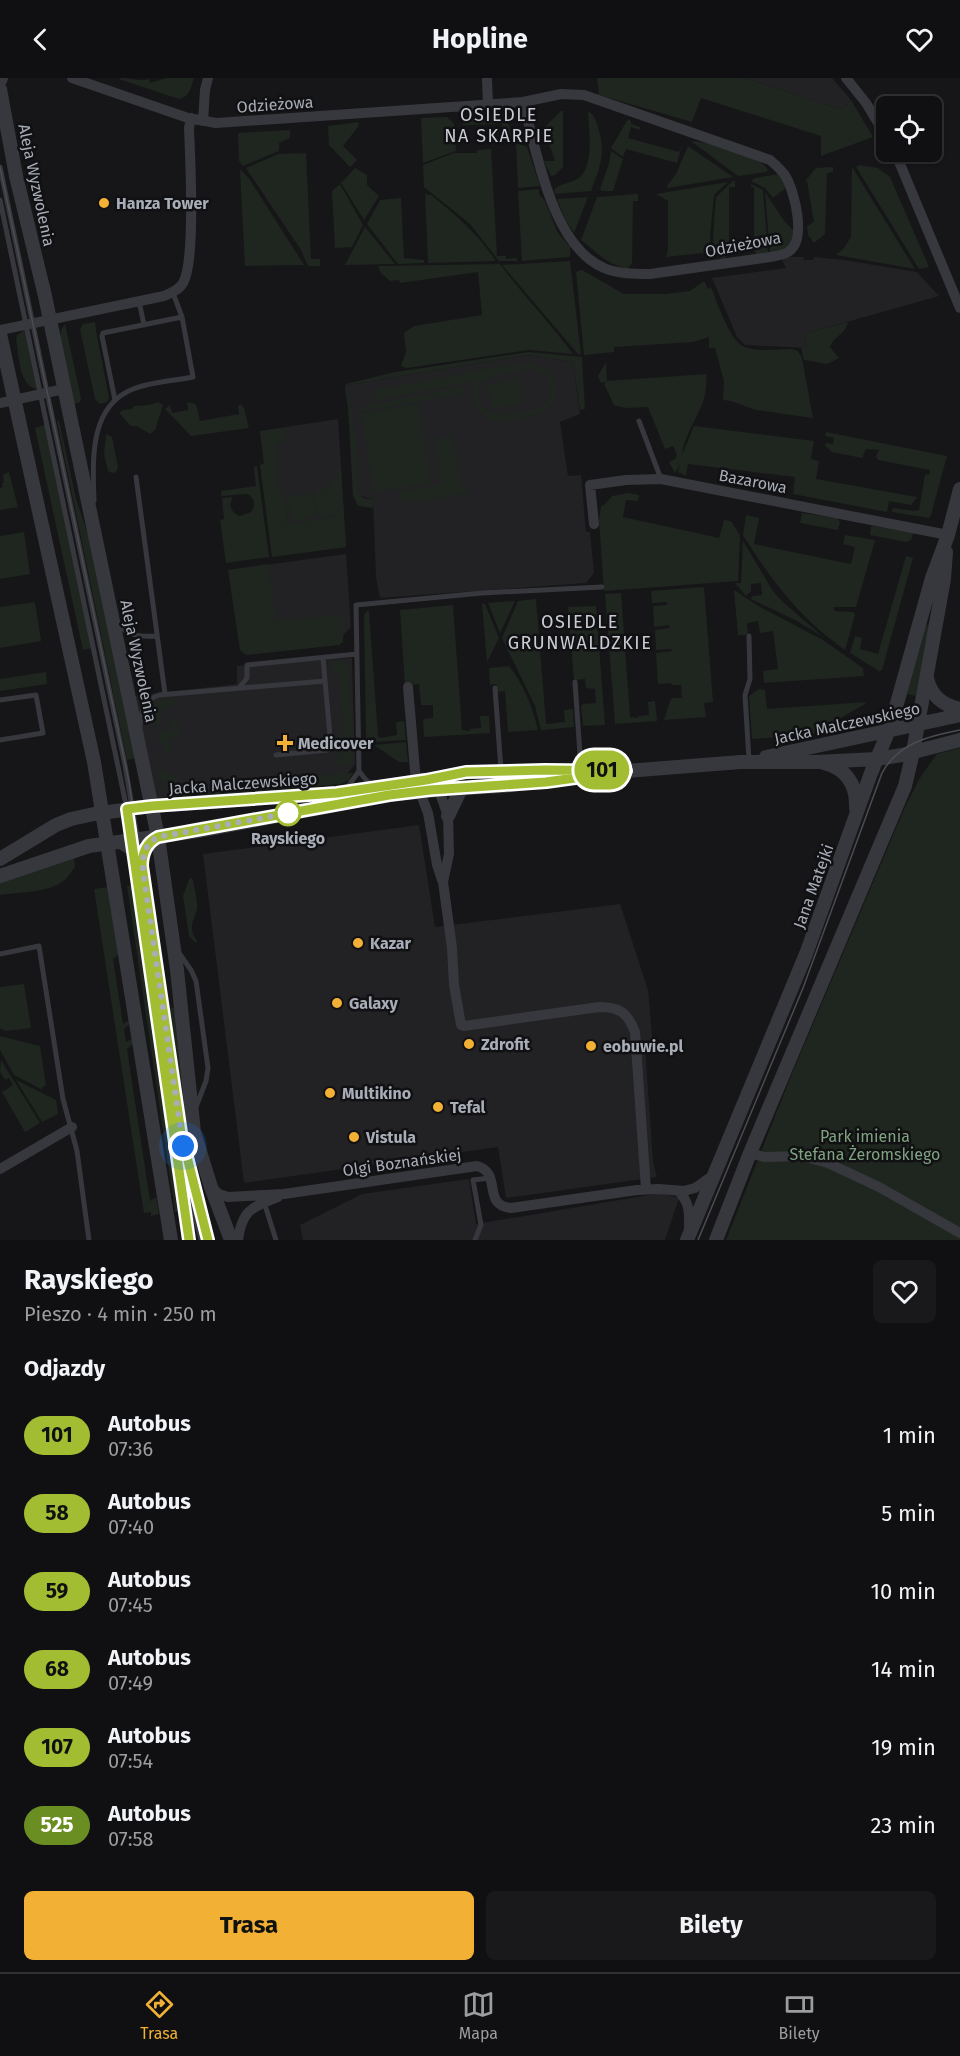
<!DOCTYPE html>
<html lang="pl">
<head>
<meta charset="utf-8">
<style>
	body { margin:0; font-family:"Fira Sans",sans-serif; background:#19191b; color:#f1f3f6; height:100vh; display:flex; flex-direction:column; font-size:22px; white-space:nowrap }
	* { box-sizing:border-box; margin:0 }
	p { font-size:20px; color:#9c9d9f }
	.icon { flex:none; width:33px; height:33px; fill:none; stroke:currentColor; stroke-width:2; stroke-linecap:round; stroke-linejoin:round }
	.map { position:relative; height:1162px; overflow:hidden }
	.sheet { display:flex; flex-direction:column; background:#101012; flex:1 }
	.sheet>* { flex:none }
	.badge { padding:0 12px; border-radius:20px; font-size:21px; line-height:39px }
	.buttons { position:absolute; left:876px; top:18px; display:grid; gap:12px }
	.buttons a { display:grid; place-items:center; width:66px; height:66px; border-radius:9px; background:#101012; box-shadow:0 2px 4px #0004,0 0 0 2px #303032; font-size:30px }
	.you { position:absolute; width:30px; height:30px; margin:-15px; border:4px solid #fff; border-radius:50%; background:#1a73e8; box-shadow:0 0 0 9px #1a73e833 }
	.map>.badge { position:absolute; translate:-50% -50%; box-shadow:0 0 0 3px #fff }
	h2 { padding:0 24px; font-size:22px; line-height:54px }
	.round { display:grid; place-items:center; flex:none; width:63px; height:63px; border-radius:9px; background:#19191b }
	.summary { display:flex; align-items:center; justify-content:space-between; height:102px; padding:0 24px }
	h1 { font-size:28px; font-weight:700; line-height:45px }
	.primary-button { display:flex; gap:12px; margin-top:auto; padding:12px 24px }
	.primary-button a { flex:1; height:69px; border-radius:9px; background:#f2b134; color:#111; font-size:24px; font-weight:700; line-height:69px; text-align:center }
	.primary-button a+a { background:#19191b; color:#f1f3f6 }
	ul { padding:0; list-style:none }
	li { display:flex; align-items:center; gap:18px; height:78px; padding:0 24px }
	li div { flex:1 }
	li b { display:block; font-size:22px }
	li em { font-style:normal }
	li .badge { min-width:66px; font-weight:700; text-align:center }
	header { display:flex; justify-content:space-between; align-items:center; height:78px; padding:0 24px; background:#101012; font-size:27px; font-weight:700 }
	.menu { display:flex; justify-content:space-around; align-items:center; height:84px; border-top:2px solid #303032; background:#101012; font-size:16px; color:#9c9d9f }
	.menu a { display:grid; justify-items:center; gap:3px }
	.menu .on { color:#f2b134 }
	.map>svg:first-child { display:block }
	.built { fill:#222225 }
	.green { fill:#1e261f; fill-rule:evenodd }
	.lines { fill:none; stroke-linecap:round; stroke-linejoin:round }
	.service { stroke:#37383d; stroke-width:5 }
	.minor { stroke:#37383d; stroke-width:10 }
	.tertiary { stroke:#37383d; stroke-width:14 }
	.tram { stroke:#4a4c52; stroke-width:1.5 }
	.line-casing { stroke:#fff; stroke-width:14 }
	.line { stroke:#a2bd31; stroke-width:9 }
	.walk { stroke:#a8adb8; stroke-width:6; stroke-dasharray:0 10.8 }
	.poi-dot { fill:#f2b134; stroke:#111113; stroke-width:2 }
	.stop-dot { fill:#fff; stroke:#a2bd31; stroke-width:3 }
	.labels { text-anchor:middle; stroke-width:5; stroke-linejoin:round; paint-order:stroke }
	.street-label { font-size:16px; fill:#a8adb8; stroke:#111113 }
	.poi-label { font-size:16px; font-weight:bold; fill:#a8adb8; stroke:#111113; text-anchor:start }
	.stop-label { font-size:16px; font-weight:bold; fill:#a8adb8; stroke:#111113 }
	.park-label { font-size:16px; fill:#7fa381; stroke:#111113 }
	.neighbourhood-label { font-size:18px; letter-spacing:1.5px; fill:#c9ccd4; stroke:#111113 }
</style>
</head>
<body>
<header><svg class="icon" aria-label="back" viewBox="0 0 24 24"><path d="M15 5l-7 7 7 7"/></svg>Hopline<svg class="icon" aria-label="heart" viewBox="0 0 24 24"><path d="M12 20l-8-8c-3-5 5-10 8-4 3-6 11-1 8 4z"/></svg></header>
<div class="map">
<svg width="960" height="1162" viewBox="0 0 960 1162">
	<rect width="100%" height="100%" fill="#161618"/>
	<path class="built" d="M745 0H832L851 22 842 32Z
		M791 179H804L803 182H813L814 179 844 182 917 194 939 218 804 256 807 270 745 267 737 259 712 200 786 190 781 180Z
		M528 277 573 284 580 336 560 344 568 398 581 397 586 454H590L594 494 592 498 586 505 380 520 376 499 373 422 359 417 357 412 347 307Z
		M338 341 346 469 276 478 260 353Z
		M346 476 351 549 339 562 245 574 228 492Z
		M352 580 355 686 342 703 157 720 133 618 237 606V588Z
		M419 747 435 849 620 826 648 912 653 968 645 969 653 1083 657 1099 506 1120 498 1069 244 1105 203 776Z
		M469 1101 476 1146 661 1115 679 1120 665 1162H303L300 1147 362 1116Z"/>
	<path class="green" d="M121 0C131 0 139 4 149 1L150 5 167 0H194C191 9 190 19 179 21L119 1Z
		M597 0H745L842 32 851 22 873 59 821 78V58L701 20 692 44 599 17Z
		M561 33H563V89L555 97 551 98 544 83H555L544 50Z
		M588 33C595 37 597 45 599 53 606 77 599 91 591 113L555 116 554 112C561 104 572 106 580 99 594 87 589 51 588 33Z
		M504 35 506 37 512 59 503 55 502 46 463 47 462 38Z
		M447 39 454 46 456 73 423 85 421 40Z
		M628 41 631 43V46L640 49V52L631 49 628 60 679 74 683 64 677 85 626 71 623 79 611 70Z
		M359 44 358 49 343 68 357 82 350 89 329 67 328 48Z
		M290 52V60L279 65V73L243 88 239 83 238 55Z
		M691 63C709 64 760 77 768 92L766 94 738 98Z
		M516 65 527 69 540 108 518 110Z
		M688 68 733 99 668 110 667 108 676 96Z
		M491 71 497 178H506V181L517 180V183H499L470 146 424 109 423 87 454 75H477V72Z
		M611 73 623 81 613 113H602L600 111 609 86Z
		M306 75 311 181H320V188H308L301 172 246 90 278 76Z
		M859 87 878 90 890 99 929 189 919 191 856 89Z
		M833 89V94L827 95 825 156 814 165 808 157 807 148 814 144 807 103H805L816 90Z
		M852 89 915 191 836 177 844 170 851 159Z
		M355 90 367 97V107L379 118 364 142 341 105Z
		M241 92 250 102 304 187 245 188 240 93Z
		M779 96 788 108 773 120 765 110 751 103 755 100Z
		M733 103H735V109H729V173L725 181 720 182 723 172 714 173 713 159 716 119Z
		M728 104 714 117 710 159 711 174 666 179 668 172V123L656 116Z
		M340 106 363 147 352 169 335 170 332 113Z
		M751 106 763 112 768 175 757 177 754 172V109H751Z
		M539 111V116L545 123 558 155 570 169V178L569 179 522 183 518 113Z
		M765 114 784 143 794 153 790 169 770 175Z
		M425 116 431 117C456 137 478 156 496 183L428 185Z
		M638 116V123H633L632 185 628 191C608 187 596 174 581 162L597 119Z
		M588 119 574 155 566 143 557 121Z
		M401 120 404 180 424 182V185L398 186 367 146 380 122Z
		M365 149 395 186 345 187Z
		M570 183 581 277 578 276 502 187Z
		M500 186C523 217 550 245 573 276L529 272 407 290 401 288 406 274 404 255 414 248 482 237 478 194 400 205 399 202 390 203 381 195 378 188Z
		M582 192 624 216H665L690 213 704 203 708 211 711 209C717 224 730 264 745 269 759 274 777 271 792 271L798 273 802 280 813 340 756 332 731 323 723 322 724 303 715 270H709V259L693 264 614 269V274L584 277 576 194Z
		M95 244 96 253 109 319 107 324 100 326 95 321 80 251 83 246Z
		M848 244C846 256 834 258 830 269L839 280 827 286 804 282 801 270 807 269 804 256Z
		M65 246 81 320 80 324 74 326 60 259 61 252Z
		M25 252 37 311C19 309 19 277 16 262L17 257Z
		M529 274 582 279 585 331 580 332 573 284 528 277 347 307 357 368V412C360 419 365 422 373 421V430L358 428 353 417 348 330 345 310 346 306 395 294Z
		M606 284 607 303 706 296C710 329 686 347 682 377L694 348 814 363 811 381 819 383 816 401 917 419 911 427 889 423 887 434 793 416 795 399 688 386 686 398 678 394 680 386 675 395 669 384 675 381 677 377 673 368 665 371 648 329 626 330 614 327 604 306 606 304 601 305 598 298Z
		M531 285C553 289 566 315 547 331 539 338 502 344 492 342 486 340 481 336 477 330 471 321 477 312 474 303L377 322V320H372V317L376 316V312L506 287 507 289ZM528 291C546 291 560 312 544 326 536 334 519 334 508 336 488 340 467 321 484 303 488 299 520 292 528 291Z
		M518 300 523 325 493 331 488 306Z
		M461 309 464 316 360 334 359 329Z
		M158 324 163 327 155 352 150 356 137 348H131L119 335 123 332 132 331 134 328 149 327Z
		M187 324 196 326 200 343 239 336 238 327H241L244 330 249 350 191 358 165 331 170 327 172 335 188 332Z
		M418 326 431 405 374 414 361 336Z
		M59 342 76 421 89 459 136 680 127 682 57 343Z
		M45 347 92 570 83 572 35 350Z
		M281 350 284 352 285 364 276 366 279 409 285 417 288 443 283 444V446L337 439 336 437 318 439 315 412 332 410 331 401 338 400 337 392 341 391 346 469 272 479 260 387 264 385 260 353Z
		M826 354 947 378 931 437 929 440 892 434 893 430 914 433 919 432 925 396 929 397 930 392 878 382 876 378 879 372 866 371 862 380 832 374 825 368 826 365 833 366 834 360 825 358Z
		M106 356 112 359 118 389 116 394 112 395 108 393 104 376Z
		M453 358 461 408 467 407 468 415 413 424 401 423 399 413 441 406 435 365 439 360Z
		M257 388 269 479 226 485 220 442 224 441 222 420 233 419C228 427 231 435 240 438L251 434C256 427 255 421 248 416L221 418V413L256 408 254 389Z
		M9 394 18 429 0 432V410L3 409 2 405 4 404 3 397Z
		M311 415 316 439 291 443 288 418Z
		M628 415 639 417 638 423 626 422 623 439 719 460 724 442 731 443 740 457 738 503 604 513 599 442 601 428 604 427 612 418Z
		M802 435 837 440 840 444 838 452 800 445Z
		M746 437 759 440 754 466 851 486 855 469 843 466 845 457 875 462 856 529H833L835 533 853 534 855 537 845 572C800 541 771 502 743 457Z
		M874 448 913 455 911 462 906 464 870 457 871 449Z
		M24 454 30 496 0 501V458Z
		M743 463 773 513 784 525 822 558 795 542 751 521 752 518 762 517 761 505 751 506V513L746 518 735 505H741Z
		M906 478 913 480 882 592 879 593 850 575 855 558 862 560 860 571 878 576Z
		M268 486 276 543 343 536V564L339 567 246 577 240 572 228 492Z
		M704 509 713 624 704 625 706 639 664 642 670 623 673 620H682L681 607H672L671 605 658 606 656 575 672 573 671 571 656 572 655 552 670 550 669 547 654 549 653 528 667 527V524L652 525 651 513Z
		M734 512 760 529 823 562 863 590 864 598 764 605 763 593 778 591 773 553 760 555 758 543 747 545 748 557H738Z
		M621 515 630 639 638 640 639 638 649 637 648 624 655 623 657 643 615 646 605 516Z
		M536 521 546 646 565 644 564 632 573 631 574 649 541 652 535 628 502 560 518 523Z
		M515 523 500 555 488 525Z
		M35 524 41 563 0 570V529Z
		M482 525 485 526 499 560 487 584Z
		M453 527 462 652 470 653V651L481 650 480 638H489L490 655 424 659 423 641 433 640V627H421L419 606 405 608 400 532Z
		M596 528 605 647 583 648 581 628 583 626 596 625 595 611 586 610 585 601 574 602 568 529Z
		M367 533H369L378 658 381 660 397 657 396 644 404 643 406 662 373 664 366 661 364 537Z
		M928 546 930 548 916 618 906 616 925 549Z
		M342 582 349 587 350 591 353 684 350 687 338 689 337 676 345 675 339 593H331V588L333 584Z
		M509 588C523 605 533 630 538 652L508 654 505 613 498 614 496 606 490 607 489 590Z
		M46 594 47 606 0 613V601Z
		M759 611 765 612 767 631 866 624 865 626 812 656 752 661 749 618Z
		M176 620 177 626C162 627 162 639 158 651L168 655 174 639C179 645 182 653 177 660L170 662 172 672 164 674 158 655 154 626 162 622Z
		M406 664 408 684H399L374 667Z
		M960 670V1162H726L791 998 905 729 921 698 937 676Z
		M158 692C172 692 183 705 185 719 168 716 161 708 158 692Z
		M353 695 349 702 341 706 201 718 203 714 261 708 268 711 299 708 319 697Z
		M74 780 75 789C71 794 68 800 62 804 46 815 19 814 0 817V804Z
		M190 799 193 802C194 810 198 822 197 831 194 844 187 848 197 863L196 865 189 858 183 818Z
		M136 806 177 1091 180 1134H175L127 808Z
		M108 809 118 877 113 881 123 946 129 942 130 946 124 951 126 964 132 961 133 966 127 971 150 1123 156 1119 159 1136 151 1138V1134L144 1135 94 811Z
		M24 906 31 950 5 953 0 950V909Z
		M175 929 189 1059H185L166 931Z
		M0 958 40 968 46 1007 41 1011 14 997 0 972Z
		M1 982 40 1045 25 1054 2 1014 13 1007 9 1000 5 1002 0 994Z
		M16 1002 56 1022 58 1036 42 1044Z"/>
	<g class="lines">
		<path class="service" d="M0 89 125 687 143 793
			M0 122 126 727 189 1162
			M139 223 144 247
			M115 322 102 258 103 255 182 239
			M639 343 661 401
			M136 399 165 616
			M94 423C93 384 88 329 133 311 151 304 173 303 193 299L182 239 173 215
			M116 544C128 558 139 559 157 558
			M575 604 581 691
			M239 610 247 600V587L357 576
			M495 610 501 692
			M0 622 36 617 43 655 0 662
			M140 648C141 633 144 622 159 617L325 603 323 580
			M276 677 328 672 331 669 325 603
			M749 682 745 617 750 601 749 558
			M359 693 366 702 372 707
			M347 710 359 693 356 527 482 515 602 509
			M117 767 128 774 134 783
			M143 790 181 1055 208 1162
			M179 875 191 892 196 903 208 990 206 1003 196 1029
			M0 876 39 868 63 1021 77 1073 89 1162
			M182 1089 201 1162
			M264 1124 276 1162
			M475 1162 481 1147 473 1102 490 1100"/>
		<path class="minor" d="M72 0 188 40 216 45 523 24 561 16 584 17 770 82C776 87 782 92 786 99 795 115 807 163 788 174 783 177 775 178 770 179L650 196C634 196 618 196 604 190 552 168 537 74 523 24
			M846 0 866 25 886 58
			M487 2 488 26
			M2 3 3 0
			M203 43 205 12 208 0
			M895 74 960 230
			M0 252 164 218C171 215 179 212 183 205 196 183 190 79 189 50L191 40
			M0 325 64 311
			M594 446 590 407 626 402 661 401 948 457
			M408 609 416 704 428 735 437 787 442 802
			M437 707 448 738 449 776 443 804 452 870 454 907 461 947 464 948 599 929C620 929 628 935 635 954L646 1111
			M750 1075 764 1079 802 1078 828 1085 879 1109 960 1155
			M0 1091 72 1049
			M211 1109 219 1116 228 1119 284 1116 477 1088C503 1095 481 1127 511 1130L637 1112 659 1111 684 1113 695 1110 715 1096
			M678 1113C691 1125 689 1137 689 1154
			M238 1162C242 1132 252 1129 278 1119"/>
		<path class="tertiary" d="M0 11 16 98 45 218 158 759 177 892 194 1054 211 1109 231 1162
			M0 256 94 684 171 1162
			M927 600C931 618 942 627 960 631
			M766 679 960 637
			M824 685C847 691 857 707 856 730
			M448 738 461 711
			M0 781 56 747 71 741 94 736 152 728 337 715 426 702 466 694 587 692
			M0 798 89 768 198 753 389 717 447 711 503 708 626 693 741 684H816L877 681 902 677 960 662
			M687 1162 806 876 871 695 891 647 932 500 948 457 960 411
			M716 1162 750 1075 905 708 913 674 944 501 946 474"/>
		<path class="tram" d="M0 89 129 704 181 1055 208 1162
			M177 1073 189 1162
			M698 1162 803 910 882 695C898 665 929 658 960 652"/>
	</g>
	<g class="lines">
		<g class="line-casing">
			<path id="line" d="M189 1162 127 731 152 728 337 715 426 702 466 694 545 692 626 693 546 704 430 712 389 717 158 759C146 765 142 775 142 788L181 1055 208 1162"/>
		</g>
		<use href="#line" class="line"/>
		<path class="walk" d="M183 1068 144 800C142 783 141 768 158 759L290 735H288"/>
	</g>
	<g class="poi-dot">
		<circle cx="104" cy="125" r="6"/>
		<path d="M282 656h6v6h6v6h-6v6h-6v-6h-6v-6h6z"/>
		<circle cx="358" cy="865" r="6"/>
		<circle cx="337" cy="925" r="6"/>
		<circle cx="469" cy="966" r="6"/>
		<circle cx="591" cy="968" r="6"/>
		<circle cx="330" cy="1015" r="6"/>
		<circle cx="438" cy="1029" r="6"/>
		<circle cx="354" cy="1059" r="6"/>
	</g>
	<circle class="stop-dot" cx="288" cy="735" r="12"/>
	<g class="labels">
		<g class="street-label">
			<text transform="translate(275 26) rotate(-4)" y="6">Odzieżowa</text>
			<text transform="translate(37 107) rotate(78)" y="6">Aleja Wyzwolenia</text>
			<text transform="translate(743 166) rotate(-11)" y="6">Odzieżowa</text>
			<text transform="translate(753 403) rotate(11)" y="6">Bazarowa</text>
			<text transform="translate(139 583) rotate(78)" y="6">Aleja Wyzwolenia</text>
			<text transform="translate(847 645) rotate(-12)" y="6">Jacka Malczewskiego</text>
			<text transform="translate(243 705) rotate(-4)" y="6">Jacka Malczewskiego</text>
			<text transform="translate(813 808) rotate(-70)" y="6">Jana Matejki</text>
			<text transform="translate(402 1084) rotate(-8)" y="6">Olgi Boznańskiej</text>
		</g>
		<g class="poi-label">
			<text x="116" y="131">Hanza Tower</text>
			<text x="298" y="671">Medicover</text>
			<text x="370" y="871">Kazar</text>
			<text x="349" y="931">Galaxy</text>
			<text x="481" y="972">Zdrofit</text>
			<text x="603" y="974">eobuwie.pl</text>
			<text x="342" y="1021">Multikino</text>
			<text x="450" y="1035">Tefal</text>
			<text x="366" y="1065">Vistula</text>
		</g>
		<g class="stop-label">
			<text x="288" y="766">Rayskiego</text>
		</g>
		<g class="park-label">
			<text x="865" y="1064">Park imienia<tspan x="865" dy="18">Stefana Żeromskiego</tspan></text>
		</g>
		<g class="neighbourhood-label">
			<text x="499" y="43">OSIEDLE<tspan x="499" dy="21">NA SKARPIE</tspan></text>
			<text x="580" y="550">OSIEDLE<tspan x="580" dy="21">GRUNWALDZKIE</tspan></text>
		</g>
	</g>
</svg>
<div class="buttons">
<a><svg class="icon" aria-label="locate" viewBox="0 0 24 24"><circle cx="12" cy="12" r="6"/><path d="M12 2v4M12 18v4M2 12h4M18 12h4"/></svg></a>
</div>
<div class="you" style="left:183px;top:1068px"></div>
<b class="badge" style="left:602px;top:692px;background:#a2bd31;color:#111">101</b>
</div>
<section class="sheet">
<div class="summary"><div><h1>Rayskiego</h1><p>Pieszo · 4 min · 250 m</p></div><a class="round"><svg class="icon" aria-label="heart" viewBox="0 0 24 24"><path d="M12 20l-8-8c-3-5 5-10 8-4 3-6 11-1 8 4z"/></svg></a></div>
<h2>Odjazdy</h2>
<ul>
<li><span class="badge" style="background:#a2bd31;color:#111">101</span><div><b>Autobus</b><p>07:36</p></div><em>1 min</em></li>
<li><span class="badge" style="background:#a2bd31;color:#111">58</span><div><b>Autobus</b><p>07:40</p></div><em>5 min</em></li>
<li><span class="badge" style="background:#a2bd31;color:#111">59</span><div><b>Autobus</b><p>07:45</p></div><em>10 min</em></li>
<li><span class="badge" style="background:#a2bd31;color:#111">68</span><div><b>Autobus</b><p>07:49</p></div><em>14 min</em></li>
<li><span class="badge" style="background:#a2bd31;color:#111">107</span><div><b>Autobus</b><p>07:54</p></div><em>19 min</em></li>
<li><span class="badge" style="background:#6b8e23;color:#fff">525</span><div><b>Autobus</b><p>07:58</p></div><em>23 min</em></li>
</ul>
<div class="primary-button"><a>Trasa</a><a>Bilety</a></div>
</section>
<nav class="menu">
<a class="on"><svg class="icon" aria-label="directions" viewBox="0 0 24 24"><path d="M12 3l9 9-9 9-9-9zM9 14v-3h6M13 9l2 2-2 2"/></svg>Trasa</a>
<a><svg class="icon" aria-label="map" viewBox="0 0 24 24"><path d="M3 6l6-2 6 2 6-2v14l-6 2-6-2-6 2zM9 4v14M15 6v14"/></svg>Mapa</a>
<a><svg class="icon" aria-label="tickets" viewBox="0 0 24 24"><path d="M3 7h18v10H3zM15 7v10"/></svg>Bilety</a>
</nav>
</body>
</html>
